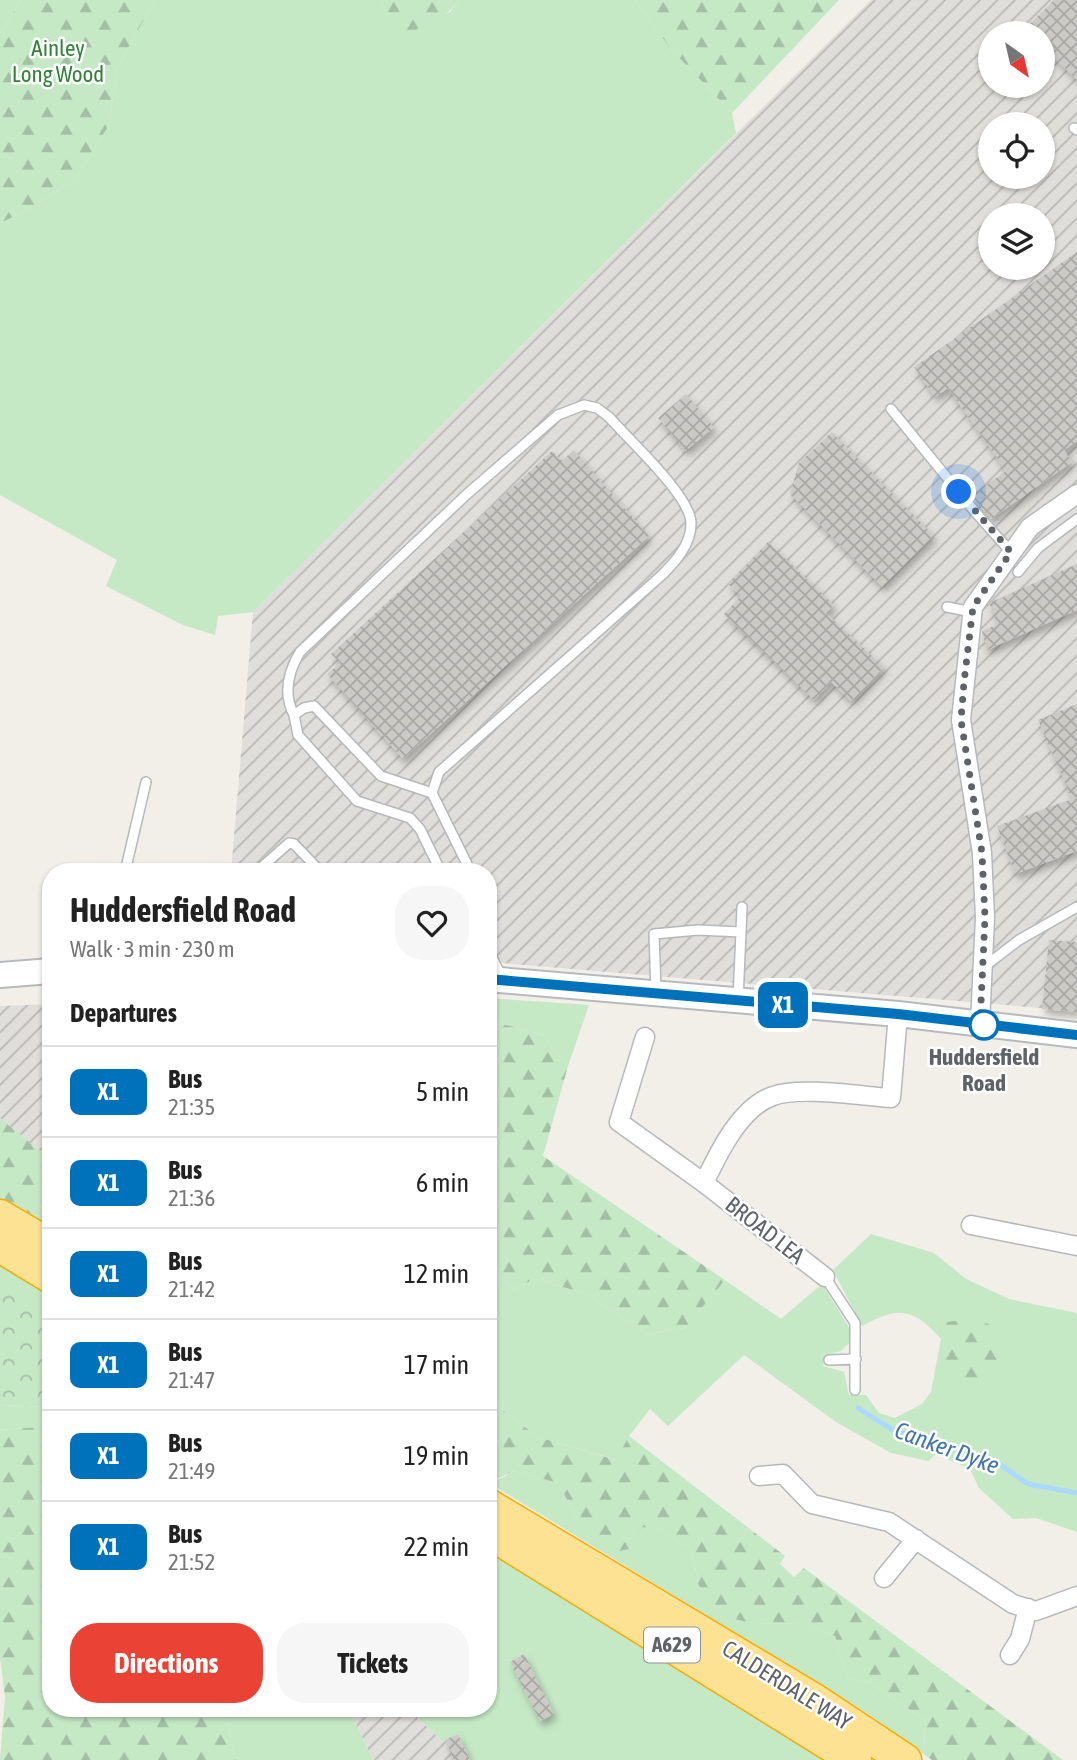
<!DOCTYPE html>
<html lang="en">
<head>
<meta charset="utf-8">
<style>
	body { margin:0; font-family:"Asap Condensed",sans-serif; background:#f6f6f6; color:#222; height:100vh; display:flex; flex-direction:column; font-size:26px; white-space:nowrap }
	* { box-sizing:border-box; margin:0 }
	p { font-size:23px; color:#767676 }
	.icon { flex:none; width:38px; height:38px; fill:none; stroke:currentColor; stroke-width:2; stroke-linecap:round; stroke-linejoin:round }
	.map { position:relative; flex:1; overflow:hidden }
	.drawer { position:absolute; left:42px; top:863px; width:455px; height:854px; display:flex; flex-direction:column; background:#fff; border-radius:28px; box-shadow:0 2px 5px #0004 }
	.drawer>* { flex:none }
	.badge { padding:0 14px; border-radius:10px; font-size:24px; line-height:46px }
	.needle { width:46px; rotate:146deg }
	.controls { position:absolute; left:978px; top:21px; display:grid; gap:14px }
	.controls a { display:grid; place-items:center; width:77px; height:77px; border-radius:50%; background:#fff; box-shadow:0 2px 5px #0004; font-size:35px }
	.you { position:absolute; width:35px; height:35px; margin:-18px; border:5px solid #fff; border-radius:50%; background:#1a73e8; box-shadow:0 0 0 10px #1a73e833 }
	.map>.badge { position:absolute; translate:-50% -50%; box-shadow:0 0 0 4px #fff }
	h2 { padding:0 28px; font-size:26px; line-height:63px }
	.round { display:grid; place-items:center; flex:none; width:74px; height:74px; border-radius:28px; background:#f6f6f6 }
	.head { display:flex; align-items:center; justify-content:space-between; height:119px; padding:0 28px }
	h1 { font-size:33px; font-weight:700; line-height:52px }
	.primary-button { display:flex; gap:14px; margin-top:auto; padding:14px 28px }
	.primary-button a { flex:1; height:80px; border-radius:28px; background:#ea4335; color:#fff; font-size:28px; font-weight:700; line-height:80px; text-align:center }
	.primary-button a+a { background:#f6f6f6; color:#222 }
	ul { padding:0; list-style:none }
	li { display:flex; align-items:center; gap:21px; height:91px; padding:0 28px; border-top:2px solid #e0e0e0 }
	li div { flex:1 }
	li b { display:block; font-size:26px }
	li em { font-style:normal }
	li .badge { min-width:77px; font-weight:700; text-align:center }
	.map>svg:first-child { display:block }
	.industrial { fill:url(#industrial-furrows); fill-rule:evenodd }
	.green { fill:#c5e8c5 }
	.forest { fill:url(#forest-firs) }
	.park { fill:url(#park-crowns) }
	.lines { fill:none; stroke-linecap:round; stroke-linejoin:round }
	.stream { stroke:#aadaff; stroke-width:5 }
	.building { fill:url(#building-cross-hatch); filter:url(#shadow) }
	.lane-casing { stroke:#b5b8bc; stroke-width:12 }
	.street-casing { stroke:#b5b8bc; stroke-width:21 }
	.secondary-casing { stroke:#b6babf; stroke-width:28 }
	.highway-casing { stroke:#f9ab00; stroke-width:35 }
	.lane { stroke:#fff; stroke-width:9 }
	.street { stroke:#fff; stroke-width:18 }
	.secondary { stroke:#fff; stroke-width:24 }
	.highway { stroke:#fde293; stroke-width:32 }
	.line-casing { stroke:#fff; stroke-width:16 }
	.line { stroke:#0072bc; stroke-width:10 }
	.walk { stroke:#5f6368; stroke-width:7; stroke-dasharray:0 12.6 }
	.stop-dot { fill:#fff; stroke:#0072bc; stroke-width:3.5 }
	.labels { text-anchor:middle; stroke-width:5; stroke-linejoin:round; paint-order:stroke }
	.shield { fill:#fff; stroke:#8f9295; stroke-width:2 }
	.shield-label { font-size:21px; font-weight:bold; fill:#5f6368 }
	.park-label { font-size:23px; fill:#348238; stroke:#fff }
	.stop-label { font-size:23px; font-weight:bold; fill:#5f6368; stroke:#fff }
	.street-label { font-size:23px; fill:#5f6368; stroke:#fff }
	.water-label { font-size:24px; font-style:italic; fill:#4174aa; stroke:#fff }
</style>
</head>
<body>
<div class="map">
<svg width="1077" height="1760" viewBox="0 0 1077 1760">
	<defs>
		<pattern id="industrial-furrows" width="10" height="10" patternUnits="userSpaceOnUse" patternTransform="scale(1.75)"><rect width="10" height="10" fill="#e0deda"/><path d="M-1 1l2-2M0 10L10 0M9 11l2-2" fill="none" stroke="#b9b8b5"/></pattern>
		<pattern id="forest-firs" width="22" height="20" patternUnits="userSpaceOnUse" patternTransform="scale(1.75)"><rect width="22" height="20" fill="#c5e8c5"/><path d="M5 1l3.5 6h-7zM16 11l3.5 6h-7z" fill="#a3c0a4"/></pattern>
		<pattern id="park-crowns" width="20" height="18" patternUnits="userSpaceOnUse" patternTransform="scale(1.75)"><rect width="20" height="18" fill="#c5e8c5"/><path d="M2 6a3 3 0 1 1 6 0M12 15a3 3 0 1 1 6 0" fill="none" stroke="#a3c0a4"/></pattern>
		<pattern id="building-cross-hatch" width="8" height="8" patternUnits="userSpaceOnUse" patternTransform="scale(1.75)"><rect width="8" height="8" fill="#cccac5"/><path d="M0 0l8 8M0 8l8-8" fill="none" stroke="#a9a8a4"/></pattern>
		<filter id="shadow"><feDropShadow dx="3" dy="5.5" stdDeviation="3.5" flood-color="#0004"/></filter>
	</defs>
	<rect width="100%" height="100%" fill="#f1efe8"/>
	<path class="industrial" d="M871 0H1077V1011L488 962V872H231L253 612ZM990 33H1043V86H990ZM990 124H1043V177H990ZM990 215H1043V268H990Z
		M51 1004V1160L0 1118V1006Z
		M348 1708H408L442 1741 458 1734 470 1760H373Z"/>
	<path class="green" d="M0 0H21L0 33Z
		M155 0H382L397 36 450 12 459 0H635L670 48 732 113 736 133 253 612 218 616 215 635 183 625 106 586 117 560 0 495V223L24 212 75 180 109 125 117 68Z
		M488 998 589 1005 568 1066 543 1035 488 1020Z
		M871 1234 934 1253 966 1279 1009 1299 1077 1313V1532L1036 1518 1013 1519 979 1488 970 1469 936 1454 928 1461 891 1453 836 1422 744 1355 668 1426 650 1409 629 1436 617 1460 538 1437 489 1400 496 1371 488 1359V1266L513 1289 535 1279 584 1293 647 1334 685 1328 725 1280 781 1319 822 1284 850 1329V1342L841 1351 825 1355 823 1366 844 1372 849 1395H866L879 1413 895 1418 922 1404 931 1392 941 1339C913 1307 898 1306 862 1326L833 1270Z
		M0 1257 51 1288V1355L0 1393Z
		M0 1405 51 1407V1426L0 1430Z
		M514 1471 558 1483 578 1520 629 1549 642 1526 659 1529 692 1550 698 1583 756 1624 802 1623 835 1636 848 1678 870 1683 925 1720 924 1754 865 1712 491 1484Z
		M488 1541 846 1760H470L458 1734 442 1741 408 1708H488Z
		M224 1708H348L373 1760H236Z"/>
	<path class="forest" d="M21 0H155L117 68 109 125 75 180 24 212 0 223V33Z
		M382 0H459C443 22 422 28 396 36Z
		M635 0H839L732 113 670 48Z
		M488 1020 543 1035 568 1066 543 1156 725 1280 685 1328 647 1334 584 1293 535 1279 513 1289 488 1266Z
		M0 1118 51 1160V1230L0 1199Z
		M970 1319 989 1324 1007 1357 986 1389H961L944 1375 946 1322Z
		M488 1359 496 1371 489 1400 538 1437 616 1460 629 1436 785 1556 780 1564 794 1577 804 1568 1063 1760H932L924 1754 925 1720 870 1683 848 1678 835 1636 802 1623 756 1624 735 1619 704 1596 698 1583 692 1550 659 1529 642 1527 629 1549 609 1553 578 1520 558 1483 514 1471 488 1483Z
		M51 1426V1708H224L236 1760H0L5 1697 0 1657V1430Z"/>
	<path class="park" d="M0 1287 51 1319V1407L0 1405Z"/>
	<g class="lines">
		<path class="stream" d="M858 1408 891 1429 995 1461 1028 1484 1077 1493"/>
	</g>
	<path class="building" d="M1054 0H1077V80L1043 47V33H1021Z
		M1077 252V441L1064 450 1072 462 991 519 971 495 1006 471 948 388 935 397 914 367Z
		M686 394 714 427 686 451 658 418Z
		M832 432 934 536 882 587 790 494 799 463Z
		M574 450 649 536 403 759 327 674 341 663 331 654 552 451 562 461Z
		M768 542 834 605 826 613 884 667 851 701 831 682 814 700 724 614 741 596 728 584Z
		M1077 564V610L987 650 982 631 998 624 989 603Z
		M1077 704V851L1015 874 997 826 1072 799 1038 720Z
		M1049 940 1077 942V1012L1042 1009Z
		M524 1654 554 1714 540 1721 510 1662Z
		M458 1734 470 1760H454L445 1740Z"/>
	<g class="lines">
		<g class="lane-casing">
			<path id="lane" d="M1074 128 1077 130
				M891 409 976 513 1011 552
				M1018 572 1038 548 1077 519
				M947 607 972 612
				M294 715C283 694 288 672 300 652L466 495 558 415 584 405 597 408 609 417C628 439 692 497 691 524 691 544 676 561 662 575L439 772 432 793
				M125 872 146 782
				M263 872V866L289 843 294 844 321 872
				M441 872 420 829 410 818 357 801 298 735 294 715 304 708 314 706 381 776 432 793 467 864 465 872
				M741 932 742 907
				M488 949 502 978
				M985 966 1019 940 1077 907
				M656 992 654 934 698 930 741 932 738 1000
				M825 1277 855 1323V1390
				M829 1360 856 1359"/>
		</g>
		<g class="street-casing">
			<path id="street" d="M980 1024 985 918 982 853 961 720 973 607 1030 527 1077 494
				M645 1037 619 1122 704 1183
				M971 1225 1077 1246
				M825 1277 704 1183C718 1154 740 1107 773 1096 799 1086 862 1096 891 1098L898 1014
				M759 1476 783 1474 812 1504 889 1522 1013 1604 1036 1611 1077 1596
				M884 1578 916 1539
				M1010 1655 1020 1639 1028 1608"/>
		</g>
		<g class="secondary-casing">
			<path id="secondary" d="M0 975 51 971
				M488 979 898 1014 1077 1035"/>
		</g>
		<g class="highway-casing">
			<path id="highway" d="M0 1216 51 1246
				M0 1246 51 1277
				M488 1505 816 1701 905 1760
				M488 1532 855 1760"/>
		</g>
		<use href="#lane" class="lane"/>
		<use href="#street" class="street"/>
		<use href="#secondary" class="secondary"/>
		<use href="#highway" class="highway"/>
	</g>
	<g class="lines">
		<g class="line-casing">
			<path id="line" d="M488 979 898 1014 1077 1035"/>
		</g>
		<use href="#line" class="line"/>
		<path class="walk" d="M959 492 1011 552 973 607 964 682 961 720 982 853 985 918 980 1024 984 1025"/>
	</g>
	<circle class="stop-dot" cx="984" cy="1025" r="14"/>
	<g class="labels">
		<rect class="shield" x="644" y="1627.5" width="56" height="35" rx="5"/>
		<g class="shield-label">
			<text x="672" y="1652">A629</text>
		</g>
		<g class="park-label">
			<text x="58" y="56">Ainley<tspan x="58" dy="26">Long Wood</tspan></text>
		</g>
		<g class="stop-label">
			<text x="984" y="1065">Huddersfield<tspan x="984" dy="26">Road</tspan></text>
		</g>
		<g class="street-label">
			<text transform="translate(765 1230) rotate(38)" y="8">BROAD LEA</text>
			<text transform="translate(787 1685) rotate(32)" y="8">CALDERDALE WAY</text>
		</g>
		<g class="water-label">
			<text transform="translate(947 1448) rotate(20)" y="8">Canker Dyke</text>
		</g>
	</g>
</svg>
<div class="controls">
<a><svg class="needle" viewBox="-14 -14 28 28"><path d="M0-13l5 13h-10z" fill="#e53935"/><path d="M0 13l5-13h-10z" fill="#767676"/></svg></a>
<a><svg class="icon" aria-label="locate" viewBox="0 0 24 24"><circle cx="12" cy="12" r="6"/><path d="M12 2v4M12 18v4M2 12h4M18 12h4"/></svg></a>
<a><svg class="icon" aria-label="layers" viewBox="0 0 24 24"><path d="M12 4l9 5-9 5-9-5zM3 14l9 5 9-5"/></svg></a>
</div>
<div class="you" style="left:959px;top:492px"></div>
<b class="badge" style="left:783px;top:1005px;background:#0072bc;color:#fff">X1</b>
<section class="drawer">
<div class="head"><div><h1>Huddersfield Road</h1><p>Walk · 3 min · 230 m</p></div><a class="round"><svg class="icon" aria-label="heart" viewBox="0 0 24 24"><path d="M12 20l-8-8c-3-5 5-10 8-4 3-6 11-1 8 4z"/></svg></a></div>
<h2>Departures</h2>
<ul>
<li><span class="badge" style="background:#0072bc;color:#fff">X1</span><div><b>Bus</b><p>21:35</p></div><em>5 min</em></li>
<li><span class="badge" style="background:#0072bc;color:#fff">X1</span><div><b>Bus</b><p>21:36</p></div><em>6 min</em></li>
<li><span class="badge" style="background:#0072bc;color:#fff">X1</span><div><b>Bus</b><p>21:42</p></div><em>12 min</em></li>
<li><span class="badge" style="background:#0072bc;color:#fff">X1</span><div><b>Bus</b><p>21:47</p></div><em>17 min</em></li>
<li><span class="badge" style="background:#0072bc;color:#fff">X1</span><div><b>Bus</b><p>21:49</p></div><em>19 min</em></li>
<li><span class="badge" style="background:#0072bc;color:#fff">X1</span><div><b>Bus</b><p>21:52</p></div><em>22 min</em></li>
</ul>
<div class="primary-button"><a>Directions</a><a>Tickets</a></div>
</section>
</div>
</body>
</html>
